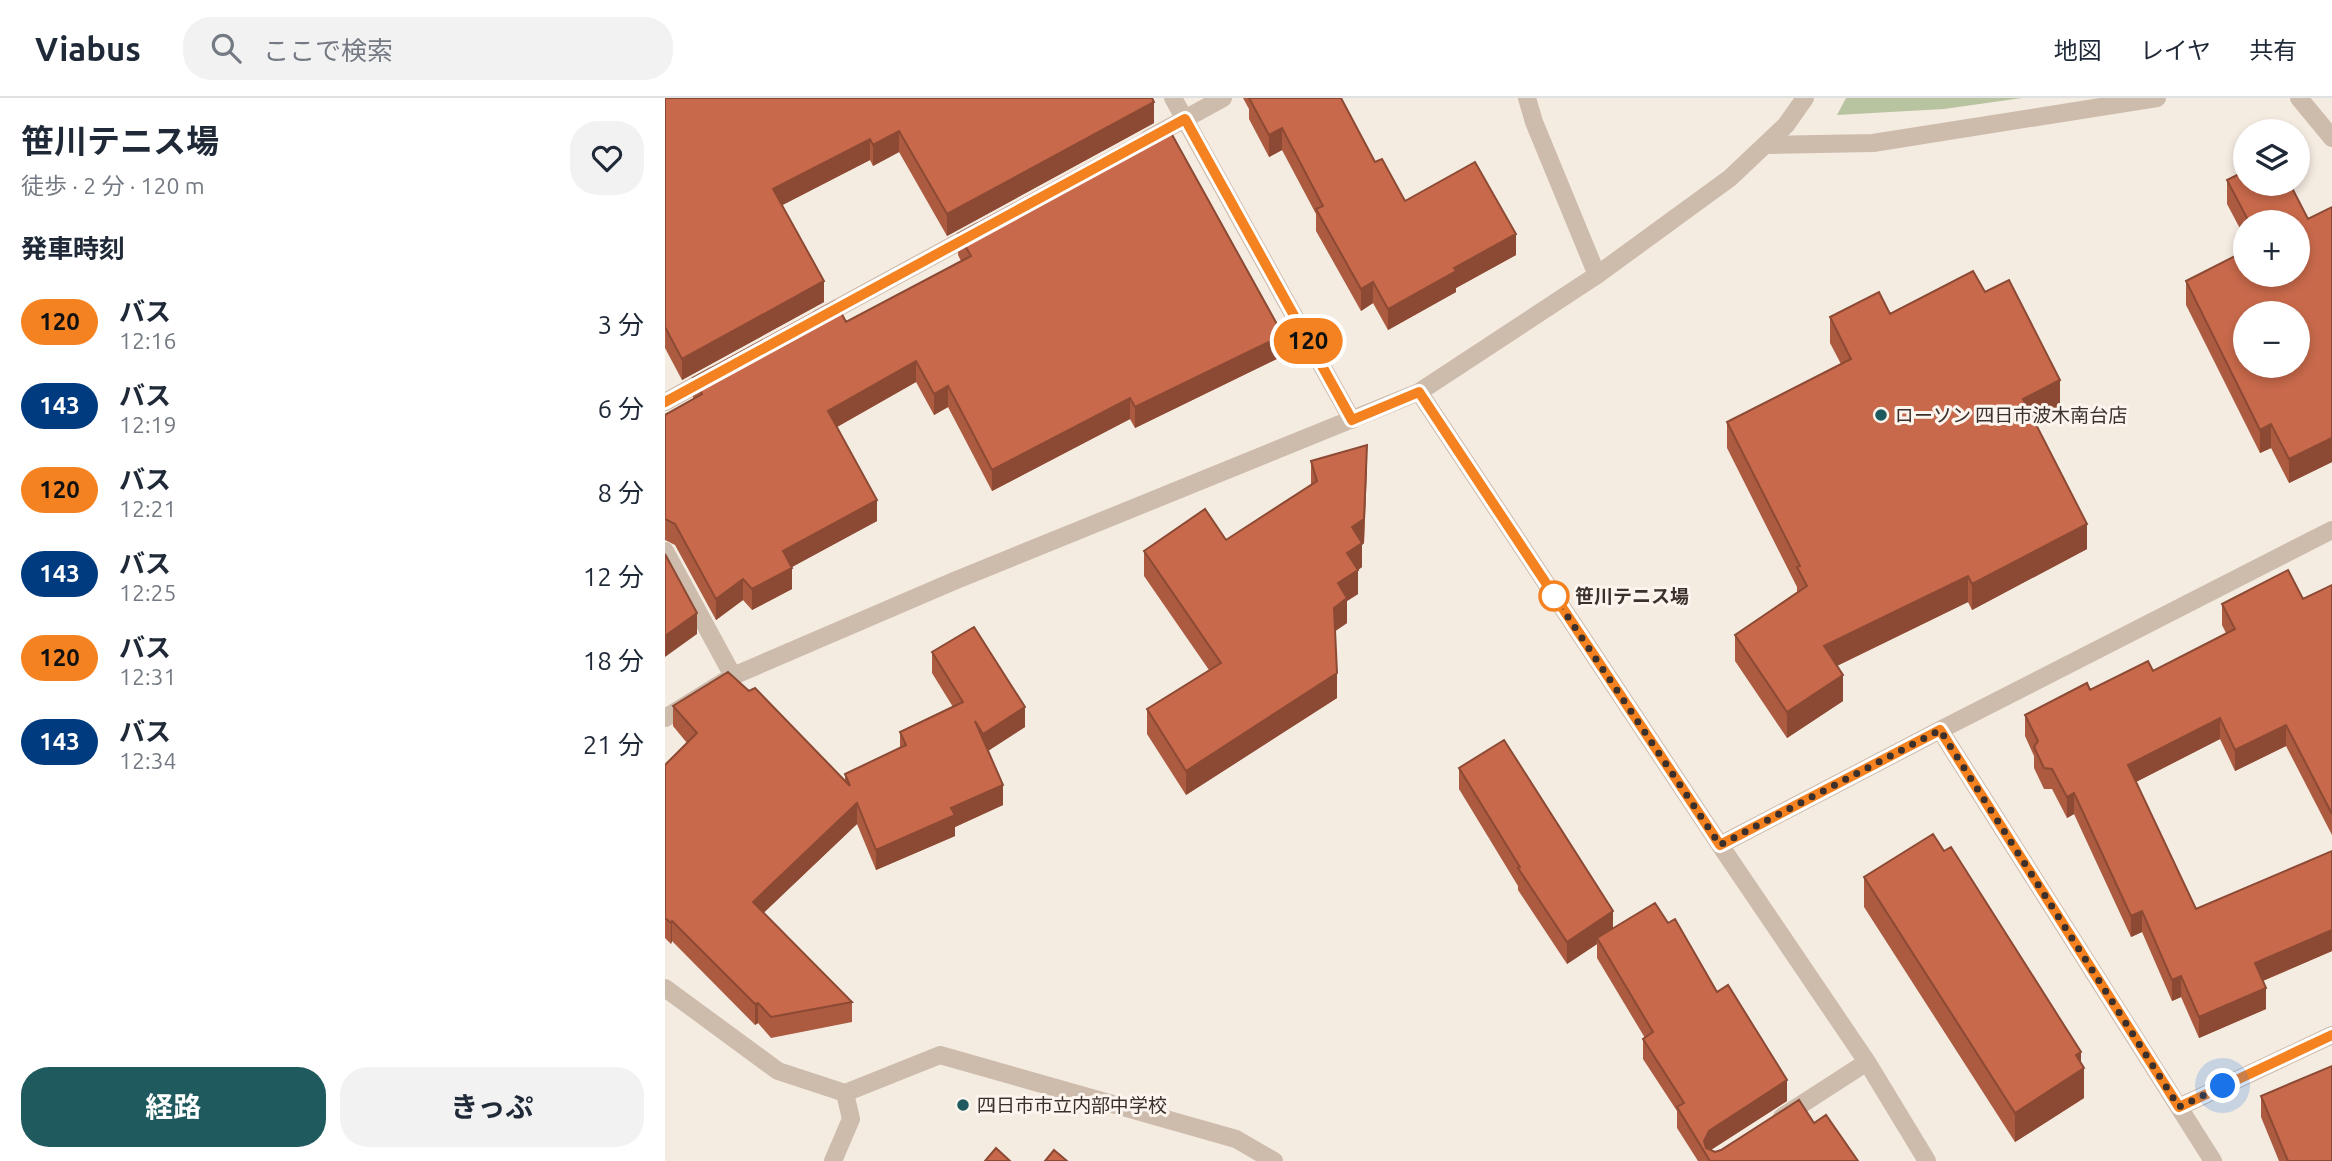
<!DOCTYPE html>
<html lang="ja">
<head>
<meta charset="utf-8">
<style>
	body { margin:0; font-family:Ubuntu,"Noto Sans JP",sans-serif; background:#f2f2f3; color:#1f2937; height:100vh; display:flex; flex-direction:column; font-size:26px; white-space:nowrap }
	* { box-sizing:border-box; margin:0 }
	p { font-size:23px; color:#747a83 }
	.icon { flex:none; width:38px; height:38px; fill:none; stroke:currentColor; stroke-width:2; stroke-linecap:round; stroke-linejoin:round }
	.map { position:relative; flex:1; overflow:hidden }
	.side { display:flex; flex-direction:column; background:#fff; width:665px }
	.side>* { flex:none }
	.badge { padding:0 14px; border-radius:23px; font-size:24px; line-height:46px }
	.buttons { position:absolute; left:1568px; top:21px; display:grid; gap:14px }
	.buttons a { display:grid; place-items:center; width:77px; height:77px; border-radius:50%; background:#fff; box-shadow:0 4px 10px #0003; font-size:35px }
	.you { position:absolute; width:35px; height:35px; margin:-18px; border:5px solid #fff; border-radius:50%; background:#1a73e8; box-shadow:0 0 0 10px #1a73e833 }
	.map>.badge { position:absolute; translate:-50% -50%; box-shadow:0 0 0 4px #fff }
	h2 { padding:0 21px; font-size:26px; line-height:63px }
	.round { display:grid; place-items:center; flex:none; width:74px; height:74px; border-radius:28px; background:#f2f2f3 }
	.headline { display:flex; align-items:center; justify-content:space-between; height:119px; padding:0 21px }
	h1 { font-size:33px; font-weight:700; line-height:52px }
	.primary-button { display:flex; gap:14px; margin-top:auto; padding:14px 21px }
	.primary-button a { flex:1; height:80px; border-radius:28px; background:#1f5a5e; color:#fff; font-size:28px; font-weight:700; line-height:80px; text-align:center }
	.primary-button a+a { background:#f2f2f3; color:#1f2937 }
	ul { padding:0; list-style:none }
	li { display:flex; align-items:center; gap:21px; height:84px; padding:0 21px }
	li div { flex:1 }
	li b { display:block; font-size:26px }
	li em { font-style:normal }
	li .badge { min-width:77px; font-weight:700; text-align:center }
	header { display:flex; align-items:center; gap:42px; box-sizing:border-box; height:98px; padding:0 35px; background:#fff; border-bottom:2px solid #e0e1e3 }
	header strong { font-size:33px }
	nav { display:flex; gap:38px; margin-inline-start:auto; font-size:24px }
	.search { width:490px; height:63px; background:#f2f2f3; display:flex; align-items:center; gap:18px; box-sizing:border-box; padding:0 24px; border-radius:28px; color:#747a83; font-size:26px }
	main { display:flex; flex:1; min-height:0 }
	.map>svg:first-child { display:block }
	.green { fill:#b8c4a0 }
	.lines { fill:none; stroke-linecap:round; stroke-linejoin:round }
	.minor { stroke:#cdbbac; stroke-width:18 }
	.wall { fill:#ac5a40 }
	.shaded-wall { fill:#8c4a34 }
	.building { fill:#c8694b; stroke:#8c4a34; stroke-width:2; fill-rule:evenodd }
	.line-casing { stroke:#fff; stroke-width:16 }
	.line { stroke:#f58220; stroke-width:10 }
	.walk { stroke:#3b302b; stroke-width:7; stroke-dasharray:0 12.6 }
	.poi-dot { fill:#1f5a5e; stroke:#fbf5ee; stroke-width:2.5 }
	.stop-dot { fill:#fff; stroke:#f58220; stroke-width:3.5 }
	.labels { text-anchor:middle; stroke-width:6; stroke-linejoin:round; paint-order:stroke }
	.poi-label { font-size:19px; fill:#3b302b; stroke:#fbf5ee; text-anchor:start }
	.stop-label { font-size:19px; font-weight:bold; fill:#3b302b; stroke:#fbf5ee; text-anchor:start }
</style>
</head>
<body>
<header>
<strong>Viabus</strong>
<div class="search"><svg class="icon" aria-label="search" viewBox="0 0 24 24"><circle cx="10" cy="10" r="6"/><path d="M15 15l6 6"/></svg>ここで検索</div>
<nav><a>地図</a><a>レイヤ</a><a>共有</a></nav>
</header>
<main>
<section class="side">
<div class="headline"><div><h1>笹川テニス場</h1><p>徒歩 · 2 分 · 120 m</p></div><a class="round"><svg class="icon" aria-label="heart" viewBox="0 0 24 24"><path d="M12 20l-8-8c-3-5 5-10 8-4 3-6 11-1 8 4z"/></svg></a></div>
<h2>発車時刻</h2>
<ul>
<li><span class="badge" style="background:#f58220;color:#111">120</span><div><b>バス</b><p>12:16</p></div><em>3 分</em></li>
<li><span class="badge" style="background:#003b80;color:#fff">143</span><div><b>バス</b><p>12:19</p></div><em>6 分</em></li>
<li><span class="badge" style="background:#f58220;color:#111">120</span><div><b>バス</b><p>12:21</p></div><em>8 分</em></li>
<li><span class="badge" style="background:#003b80;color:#fff">143</span><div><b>バス</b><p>12:25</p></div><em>12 分</em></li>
<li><span class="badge" style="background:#f58220;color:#111">120</span><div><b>バス</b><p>12:31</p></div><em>18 分</em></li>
<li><span class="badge" style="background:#003b80;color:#fff">143</span><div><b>バス</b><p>12:34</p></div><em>21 分</em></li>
</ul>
<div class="primary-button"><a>経路</a><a>きっぷ</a></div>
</section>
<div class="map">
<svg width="1667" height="1063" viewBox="0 0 1667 1063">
	<rect width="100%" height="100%" fill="#f4ebe1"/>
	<path class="green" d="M1181 0H1357L1279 11 1172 17Z"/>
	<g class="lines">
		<path class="minor" d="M508 0 687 322
			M862 0 869 24 932 177
			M1634 0 1667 40
			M483 41 558 0
			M1100 47 1208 45 1492 0
			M154 220 314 133
			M754 294 1055 747 1202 964 1262 1063
			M0 304 49 277
			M0 453 68 578
			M0 620 68 578 289 483 754 294 932 177 1065 80 1121 27 1140 0
			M1275 632 1548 1063
			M1055 747 1275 632 1667 432
			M0 890 113 973 180 995 275 957 571 1041 609 1063
			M1514 1009 1667 937
			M1117 1019 1202 964
			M168 1063 186 1021 180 995"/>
	</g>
	<path class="wall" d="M0 0 489 25 282 138 234 54 208 68 205 62 117 107 159 204 17 282 0 250Z
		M578 0H676L710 64 740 103 851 157 791 190V194L723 232 708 205 696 213 651 133V116L617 52 604 59 584 21V11Z
		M1562 82 1643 121 1667 109V364L1624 385 1606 350 1595 355 1521 207V183L1580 177 1633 124H1580V140L1562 106Z
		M293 136 618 258 470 330 465 321 327 393 283 309 269 317 251 284 172 329 212 423 126 469 127 491 87 512 78 502 51 522 10 447 0 442V317L28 301V280L181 224 296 163 293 157Z
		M1320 194 1395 308 1369 322 1422 451 1307 512 1303 504 1172 568 1178 603 1122 640 1070 563V537L1132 494V489L1062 350V324L1176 266 1165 245V219L1225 216Z
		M646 363 702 371 699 445 697 447V469L693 472V496L682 503V525L670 533 672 600 521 697 482 636V611L544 572 479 478V453L561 442 646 387Z
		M1667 487V737L1621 648 1570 673 1555 641 1471 684 1531 811 1667 753V853L1598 883 1601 911 1534 940 1516 899 1507 903 1477 834 1466 839 1409 716 1402 720 1387 691H1379L1369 670V658L1360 638V617L1425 592 1488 573 1561 535 1557 527V506L1638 501Z
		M267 554 360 629 323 653 338 707 290 729V738L211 772 192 726 98 815 187 904V924L106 940 93 925 90 927 7 843 6 846 0 840V667L22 645 8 628V608L180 683V676L235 650V634L288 609 267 575Z
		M794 670 948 830 1003 825 1052 894 1122 1003 1046 1052 1050 1054 1149 1025 1193 1063H1033L1012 1030V1013L978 961V941L980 940 932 860V846L902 866 853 792V788L794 691Z
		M1279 753 1416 966 1419 1000 1350 1044 1199 809V779Z
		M1596 998 1667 1063H1614L1596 1019Z"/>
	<path class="shaded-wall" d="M489 4V25L282 138V116Z
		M617 30V52L604 59V37Z
		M234 33V54L208 68V47Z
		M205 41V62L108 112V91Z
		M851 136V157L791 190V194L723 232V211L789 170Z
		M159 183V204L17 282V261Z
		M708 184V205L696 213V191Z
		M618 237V258L470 330V309Z
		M251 263V284L163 334V313Z
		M1395 282V308L1358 327V301Z
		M283 288V309L269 317V296Z
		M465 300V321L327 393V372Z
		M1606 326V350L1595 355V332Z
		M1667 340V364L1624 385V361Z
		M702 347 699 445 697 447V469L693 472V496L682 503V525L669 534V510L673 485 682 455Z
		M212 402V423L118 474V453Z
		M1422 426V451L1307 512V486Z
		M127 470V491L87 512V491Z
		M1303 478V504L1159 574V548Z
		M78 481V502L51 522V501Z
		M32 515V536L0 559V538Z
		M672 575V600L521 697V673Z
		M1178 577V603L1122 640V614Z
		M360 609V629L318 656V636Z
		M1555 620V641L1463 688V667Z
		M1621 627V648L1570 673V652Z
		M338 687V707L290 729V738L211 772V752L286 710Z
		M1409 695V716L1402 720V699Z
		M192 705V726L88 825V804Z
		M948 813V835L932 840V846L902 866V844Z
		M1477 813V834L1466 839V818Z
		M7 823V843L6 846V825Z
		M1667 832V853L1590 886V865Z
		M1516 878V899L1507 903V882Z
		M1601 890V911L1534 940V919Z
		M93 905V925L90 927V906Z
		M1416 954V972L1419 970V1000L1350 1044V1015L1411 957Z
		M1122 982V1003L1044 1053 1039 1052V1043L1044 1033Z"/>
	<path class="building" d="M0 0H487L489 4 282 116 234 33 208 47 205 41 108 91 159 183 17 261 0 229Z
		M584 0H676L710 64 717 61 740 103 810 64 851 136 789 170 791 173 723 211 708 184 696 191 651 111 658 108 617 30 604 37Z
		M500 24 618 237 470 309 465 300 327 372 283 288 269 296 251 263 163 313 212 402 118 453 127 470 87 491 78 481 51 501 10 426 0 421V317L37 296 28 280 170 203 181 224 306 158 293 136Z
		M1580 73V86H1625L1643 121 1667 109V340L1624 361 1606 326 1595 332 1521 183 1580 153V177H1633V124H1584L1562 82ZM1580 215H1633V268H1580Z
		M1308 173 1320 194 1344 182 1395 282 1358 301 1422 426 1307 486 1303 478 1159 548 1178 577 1122 614 1070 537 1142 488 1132 469 1135 468 1062 324 1186 261 1165 219 1214 194 1225 216Z
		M702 347 699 421 687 429 697 445 682 455 693 472 673 485 682 500 669 510 672 575 521 673 482 611 556 565 479 453 540 411 561 442 652 383 646 363Z
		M0 456 32 515 0 538Z
		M1623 472 1638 501 1667 487V716L1621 627 1570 652 1555 620 1463 667 1531 811 1667 753V832L1590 865 1601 890 1534 919 1516 878 1507 882 1477 813 1466 818 1409 695 1402 699 1387 671 1379 670 1369 649 1373 643 1360 617 1422 585 1425 592 1483 563 1488 573 1570 531 1557 506Z
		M309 529 360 609 318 636 310 623 338 687 286 710 290 717 211 752 192 705 88 804 187 904 106 919 93 905 90 906 7 823 6 825 0 820V667L32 635 8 608 63 574 84 593 90 590 185 688 180 676 241 647 235 634 298 604 267 554Z
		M839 642 948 813 902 844 853 770 855 769 794 670Z
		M1268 736 1279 753 1286 749 1416 954 1411 957 1419 970 1350 1015 1199 779Z
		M990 805 1003 825 1010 821 1052 894 1063 887 1122 982 1044 1033 1039 1043 1041 1050 1050 1054 1056 1052 1134 1002 1149 1025 1161 1017 1193 1063H1045L1012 1009 1019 1005 978 941 988 934 932 840Z
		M1667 968V1063H1623L1596 998Z
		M331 1050 345 1063H320Z
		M389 1052 402 1063H380Z"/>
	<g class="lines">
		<g class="line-casing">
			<path id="line" d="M0 304 520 21 687 322 754 294 1055 747 1275 632 1514 1009 1667 937"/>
		</g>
		<use href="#line" class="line"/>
		<path class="walk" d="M889 498 1055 747 1275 632 1514 1009 1558 988"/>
	</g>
	<g class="poi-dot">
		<circle cx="1216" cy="317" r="7"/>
		<circle cx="298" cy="1007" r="7"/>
	</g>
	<circle class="stop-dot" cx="889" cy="498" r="14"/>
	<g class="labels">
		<g class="poi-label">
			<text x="1230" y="324">ローソン 四日市波木南台店</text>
			<text x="312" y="1014">四日市市立内部中学校</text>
		</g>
		<g class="stop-label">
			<text x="910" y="505">笹川テニス場</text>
		</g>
	</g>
</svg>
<div class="buttons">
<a><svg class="icon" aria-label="layers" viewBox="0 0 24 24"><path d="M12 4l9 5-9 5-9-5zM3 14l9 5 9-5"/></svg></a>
<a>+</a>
<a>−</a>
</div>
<div class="you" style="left:1558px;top:988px"></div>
<b class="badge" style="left:643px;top:243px;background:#f58220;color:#111">120</b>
</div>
</main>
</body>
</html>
